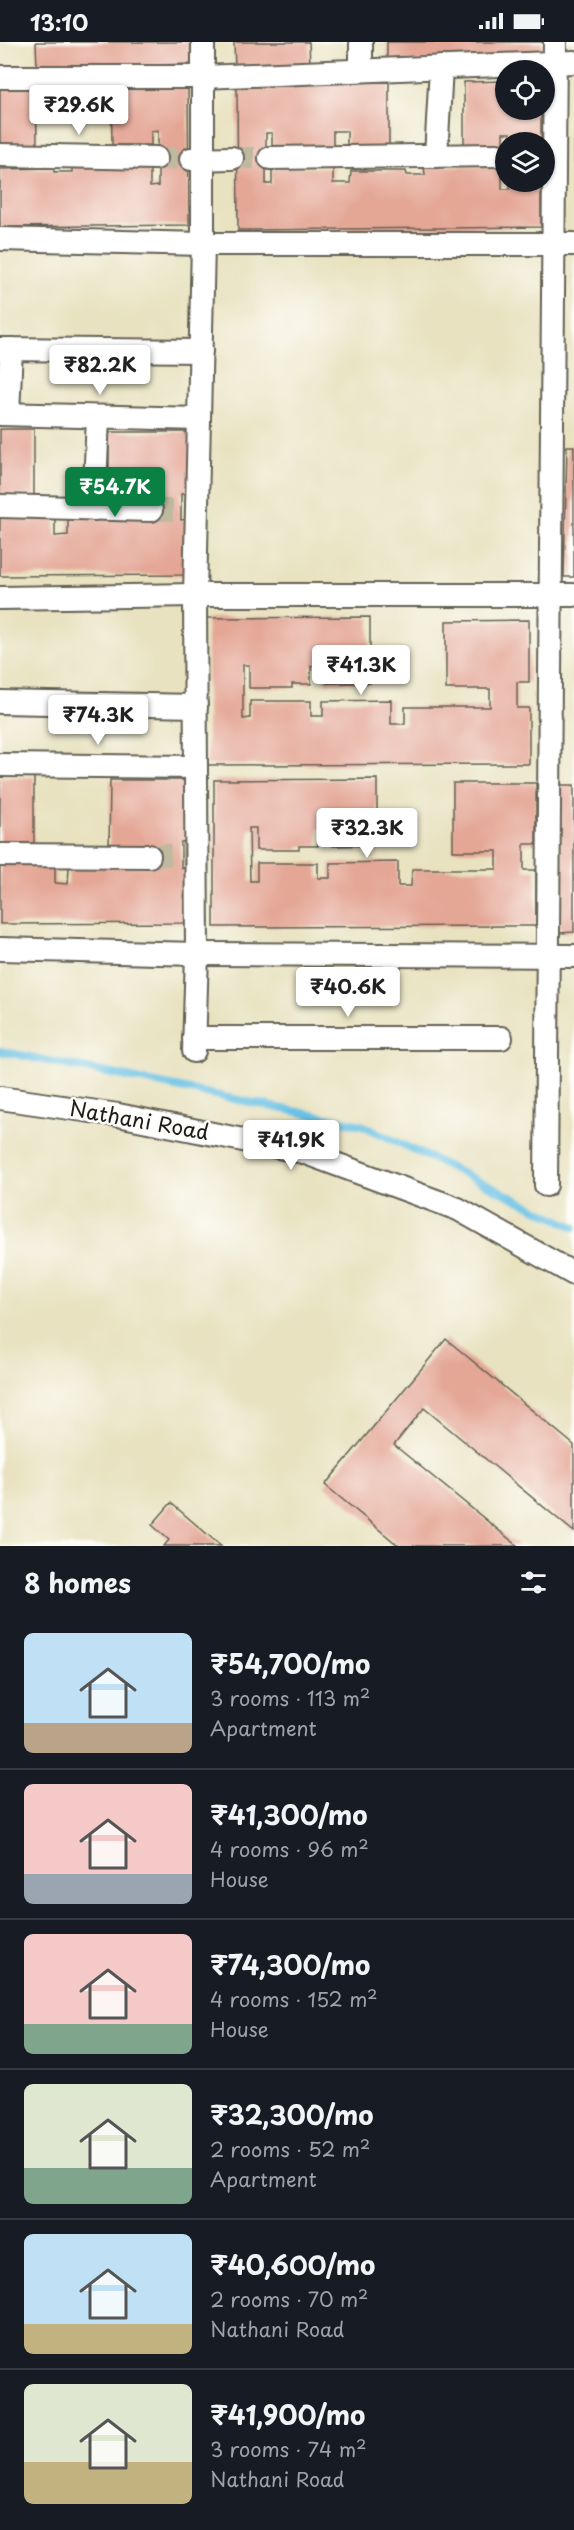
<!DOCTYPE html>
<html lang="en">
<head>
<meta charset="utf-8">
<style>
  :root { --surface:#171b24; --page:#242831; --text:#f1f3f6; --muted:#9ea1a6; --line:#363941; --accent:#0b8043 }
  body { margin:0; font-family:"Playpen Sans",sans-serif; background:var(--page); color:var(--text); height:100vh; display:flex; flex-direction:column; font-size:22px; white-space:nowrap }
  * { box-sizing:border-box; margin:0 }
  p { font-size:20px; color:var(--muted) }
  .icon { flex:none; width:33px; height:33px; fill:none; stroke:currentColor; stroke-width:2; stroke-linecap:round; stroke-linejoin:round }
  .map { position:relative; height:1504px; overflow:hidden }
  .sheet { display:flex; flex-direction:column; background:var(--surface); flex:1 }
  .sheet>* { flex:none }
  .buttons { position:absolute; left:495px; top:18px; display:grid; gap:12px }
  .buttons a { display:grid; place-items:center; width:60px; height:60px; border-radius:50%; background:var(--surface); box-shadow:0 2px 4px #0004; font-size:30px }
  .price { position:absolute; translate:-50% -51px; padding:0 14px; border-radius:6px; background:#fff; color:#222; font-size:20px; line-height:39px; filter:drop-shadow(0 2px 3px #0008) }
  .price::after { content:''; position:absolute; left:50%; top:36px; width:18px; height:14px; margin-left:-9px; background:inherit; clip-path:polygon(0 0,100% 0,50% 100%) }
  .price.current { background:var(--accent); color:#fff }
  ul { padding:0; list-style:none }
  li { display:flex; align-items:center; gap:18px; height:150px; padding:0 24px }
  li+li { border-top:2px solid var(--line) }
  li span { display:grid; place-items:center; flex:none; width:168px; height:120px; border-radius:9px; color:#555 }
  li>.icon { margin-inline-start:auto }
  span .icon { width:72px; height:72px; fill:#fffc; stroke-width:1 }
  li b { font-size:26px }
  h2 { display:flex; justify-content:space-between; align-items:center; height:72px; padding:0 24px; font-size:26px }
  .status { display:flex; justify-content:space-between; align-items:center; height:42px; padding:0 30px; background:var(--surface); direction:ltr }
  .status svg { height:16px; fill:currentColor }
  .map>svg:first-child { display:block }
  .lines { fill:none; stroke-linecap:round; stroke-linejoin:round }
  .stream { stroke:#67c1e4; stroke-width:8 }
  .building { fill:#e4a695 }
  .minor-tunnel { stroke:#bfba9f; stroke-width:22; stroke-dasharray:22 11; stroke-linecap:butt }
  .minor-casing { stroke:#636155; stroke-width:26 }
  .minor { stroke:#fff; stroke-width:22 }
  .labels { text-anchor:middle; stroke-width:5; stroke-linejoin:round; paint-order:stroke }
  .street-label { font-size:21px; fill:#1c1c1c; stroke:#fdfcf7 }
</style>
</head>
<body>
<div class="status"><b>13:10</b><svg viewBox="0 0 49 12"><path d="M0 12V9h3v3zM5 12V6h3v6zM10 12V3h3v9zM15 12V0h3v12zM26 1h20v11H26zM47 4h2v5h-2z"/></svg></div>
<div class="map">
<svg width="574" height="1504" viewBox="0 0 574 1504">
  <rect width="100%" height="100%" fill="#fdfcf7"/>
  <filter id="ink" filterUnits="userSpaceOnUse"><feTurbulence type="fractalNoise" baseFrequency=".0167" numOctaves="2"/><feDisplacementMap in="SourceGraphic" scale="12" xChannelSelector="R" yChannelSelector="G"/><feConvolveMatrix kernelMatrix="1 2 1 2 8 2 1 2 1" color-interpolation-filters="sRGB"/></filter>
  <filter id="wash" filterUnits="userSpaceOnUse"><feTurbulence type="fractalNoise" baseFrequency=".008" numOctaves="4" result="noise"/><feDisplacementMap in="SourceGraphic" scale="24" xChannelSelector="R" yChannelSelector="G"/><feGaussianBlur stdDeviation="1.35" result="paint"/><feColorMatrix in="noise" values="0 0 0 0 0 0 0 0 0 0 0 0 0 0 0 0 0 1.4 0 .05"/><feComposite in="paint" operator="in"/></filter>
  <g filter="url(#wash)">
    <rect width="100%" height="100%" fill="#e8e2c0"/>
    <g class="lines">
      <!-- stream -->
      <polyline class="stream" points="0,1009 362,1083 574,1185"/>
    </g>
    <g id="blocks">
      <!-- building -->
      <g class="building">
        <polygon points="36,0 192,0 193,22 37,26"/>
        <polygon points="234,0 309,0 310,23 235,25"/>
        <polygon points="387,0 543,0 543,16 387,21"/>
        <polygon points="188,36 189,183 0,185 0,127 54,126 54,130 72,130 72,121 150,120 150,145 158,144 158,88 151,89 151,103 112,103 111,37"/>
        <polygon points="0,38 36,38 37,104 0,104"/>
        <polygon points="506,39 506,68 541,68 541,100 510,100 510,91 503,91 503,105 464,105 464,40"/>
        <polygon points="389,40 389,107 347,107 347,89 333,89 333,104 272,112 272,91 266,91 266,142 272,142 272,126 333,125 333,141 350,141 351,129 406,129 407,133 425,133 424,124 502,123 502,147 510,147 510,140 541,140 541,185 238,188 237,42"/>
        <rect x="0" y="387" width="34" height="66"/>
        <polygon points="109,390 193,390 193,451 181,452 181,478 193,477 193,533 0,534 0,470 55,470 55,494 68,493 68,477 109,459"/>
        <polygon points="567,404 574,404 574,535 564,535"/>
        <polygon points="370,575 370,641 326,641 326,624 311,624 311,642 292,642 292,646 249,646 249,623 243,623 243,677 250,676 250,659 311,659 311,674 323,674 323,659 391,658 391,682 405,682 405,665 490,665 490,647 446,647 446,579 529,578 529,640 517,640 517,666 529,666 529,722 207,723 207,576"/>
        <rect x="0" y="735" width="34" height="66"/>
        <polygon points="377,737 377,803 333,804 333,787 318,786 318,804 299,804 299,808 256,808 256,786 249,786 250,839 257,839 257,821 318,821 318,836 330,836 330,821 398,820 398,844 411,844 412,827 497,827 497,809 453,809 453,741 536,741 536,802 524,802 524,828 536,828 536,884 214,885 214,738"/>
        <polygon points="110,738 193,738 193,799 181,800 181,826 193,825 193,881 0,882 0,818 55,818 55,841 68,842 69,825 154,824 154,807 109,807"/>
        <polygon points="560,743 574,743 574,890 560,891"/>
        <polygon points="446,1297 574,1403 574,1490 424,1366 394,1403 518,1504 399,1504 325,1443"/>
        <polygon points="171,1461 221,1504 164,1504 169,1498 152,1483"/>
      </g>
    </g>
  </g>
  <g filter="url(#ink)">
    <use href="#blocks" fill-opacity="0" stroke="#636155" stroke-width="1.5"/>
    <g class="lines">
      <!-- minor-tunnel -->
      <g class="minor-tunnel">
        <polyline points="572,111 574,111"/>
        <polyline points="156,116 191,117"/>
        <polyline points="232,116 270,116"/>
        <polyline points="151,468 186,468"/>
        <polyline points="149,814 184,812"/>
      </g>
      <defs>
        <g id="minor">
          <polyline points="361,0 361,28"/>
          <polyline points="0,35 203,35 574,20"/>
          <polyline points="0,113 156,116"/>
          <polyline points="436,114 441,25"/>
          <polyline points="270,116 497,113"/>
          <polyline points="191,117 232,116"/>
          <polyline points="0,197 203,202 574,202"/>
          <polyline points="0,307 201,309"/>
          <polyline points="0,372 199,377"/>
          <polyline points="8,372 11,307"/>
          <polyline points="0,464 151,468"/>
          <polyline points="94,467 98,375"/>
          <polyline points="0,556 195,553 574,553"/>
          <polyline points="0,660 196,664"/>
          <polyline points="0,723 196,725"/>
          <polyline points="0,813 149,814"/>
          <polyline points="0,907 197,912 574,914"/>
          <polyline points="194,996 501,996"/>
          <polyline points="194,1009 197,912 195,553 203,202 203,0"/>
          <polyline points="0,1056 118,1073 303,1110 458,1167 574,1232"/>
          <polyline points="546,1143 555,0"/>
        </g>
      </defs>
      <!-- minor casing -->
      <use href="#minor" class="minor-casing"/>
      <!-- minor -->
      <use href="#minor" class="minor"/>
    </g>
  </g>
  <g class="labels">
    <!-- street labels -->
    <g class="street-label">
      <text transform="translate(139 1079) rotate(10)" y="7">Nathani Road</text>
    </g>
  </g>
</svg>
<div class="buttons">
<a><svg class="icon" aria-label="locate" viewBox="0 0 24 24"><circle cx="12" cy="12" r="6"/><path d="M12 2v4M12 18v4M2 12h4M18 12h4"/></svg></a>
<a><svg class="icon" aria-label="layers" viewBox="0 0 24 24"><path d="M12 4l9 5-9 5-9-5zM3 14l9 5 9-5"/></svg></a>
</div>
<b class="price" style="left:79px;top:94px">₹29.6K</b>
<b class="price" style="left:100px;top:354px">₹82.2K</b>
<b class="price current" style="left:115px;top:476px">₹54.7K</b>
<b class="price" style="left:361px;top:654px">₹41.3K</b>
<b class="price" style="left:98px;top:704px">₹74.3K</b>
<b class="price" style="left:367px;top:817px">₹32.3K</b>
<b class="price" style="left:348px;top:976px">₹40.6K</b>
<b class="price" style="left:291px;top:1129px">₹41.9K</b>
</div>
<section class="sheet">
<h2>8 homes<svg class="icon" aria-label="filters" viewBox="0 0 24 24"><path d="M4 7h16M4 17h16"/><circle cx="9" cy="7" r="2"/><circle cx="15" cy="17" r="2"/></svg></h2>
<ul>
<li><span style="background:linear-gradient(#bfe0f5 75%,#b9a48a 0)"><svg class="icon" aria-label="home" viewBox="0 0 24 24"><path d="M3 11l9-7 9 7M6 9v11h12V9"/></svg></span><div><b>₹54,700/mo</b><p>3 rooms · 113 m²</p><p>Apartment</p></div></li>
<li><span style="background:linear-gradient(#f6c9c9 75%,#9aa5b1 0)"><svg class="icon" aria-label="home" viewBox="0 0 24 24"><path d="M3 11l9-7 9 7M6 9v11h12V9"/></svg></span><div><b>₹41,300/mo</b><p>4 rooms · 96 m²</p><p>House</p></div></li>
<li><span style="background:linear-gradient(#f6c9c9 75%,#7fa58c 0)"><svg class="icon" aria-label="home" viewBox="0 0 24 24"><path d="M3 11l9-7 9 7M6 9v11h12V9"/></svg></span><div><b>₹74,300/mo</b><p>4 rooms · 152 m²</p><p>House</p></div></li>
<li><span style="background:linear-gradient(#dfe7d0 70%,#7fa58c 0)"><svg class="icon" aria-label="home" viewBox="0 0 24 24"><path d="M3 11l9-7 9 7M6 9v11h12V9"/></svg></span><div><b>₹32,300/mo</b><p>2 rooms · 52 m²</p><p>Apartment</p></div></li>
<li><span style="background:linear-gradient(#bfe0f5 75%,#c2b280 0)"><svg class="icon" aria-label="home" viewBox="0 0 24 24"><path d="M3 11l9-7 9 7M6 9v11h12V9"/></svg></span><div><b>₹40,600/mo</b><p>2 rooms · 70 m²</p><p>Nathani Road</p></div></li>
<li><span style="background:linear-gradient(#dfe7d0 65%,#c2b280 0)"><svg class="icon" aria-label="home" viewBox="0 0 24 24"><path d="M3 11l9-7 9 7M6 9v11h12V9"/></svg></span><div><b>₹41,900/mo</b><p>3 rooms · 74 m²</p><p>Nathani Road</p></div></li>
</ul>
</section>
</body>
</html>
